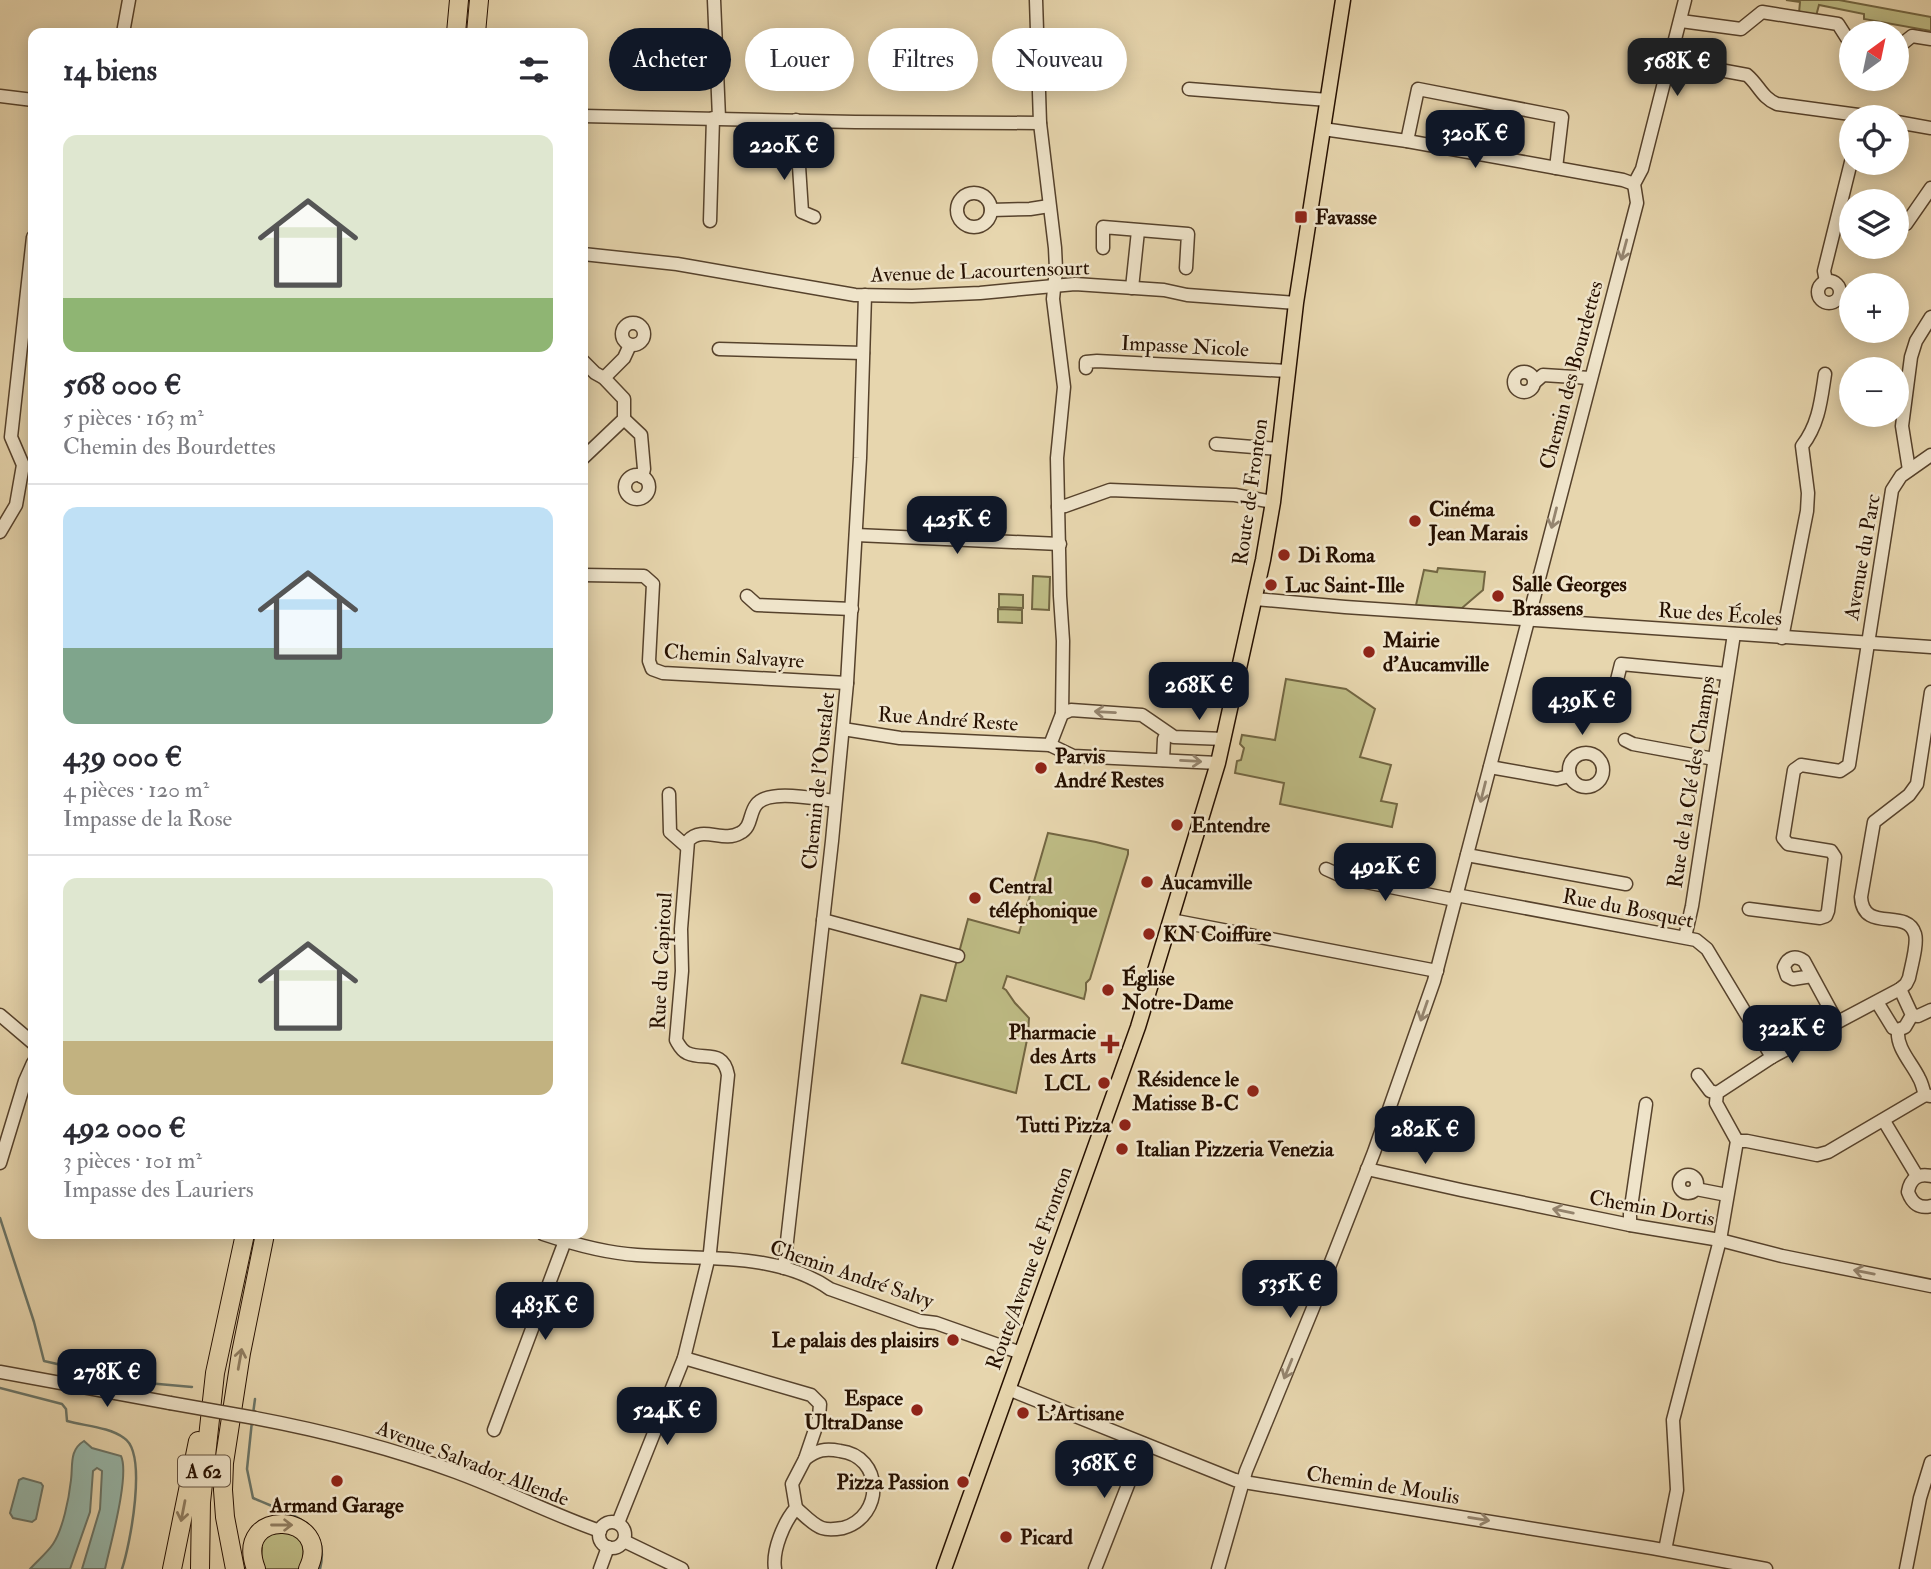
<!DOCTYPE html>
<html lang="fr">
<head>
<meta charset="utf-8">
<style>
  :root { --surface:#fff; --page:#f2f2f3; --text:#2b2b33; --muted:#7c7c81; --line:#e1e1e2; --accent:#111827 }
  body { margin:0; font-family:"IM FELL Double Pica",serif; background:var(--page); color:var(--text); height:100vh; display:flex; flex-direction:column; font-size:26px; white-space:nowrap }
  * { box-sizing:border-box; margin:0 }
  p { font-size:23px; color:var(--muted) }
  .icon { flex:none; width:38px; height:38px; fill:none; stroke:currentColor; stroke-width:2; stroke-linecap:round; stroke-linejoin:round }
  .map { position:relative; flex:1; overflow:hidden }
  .drawer { position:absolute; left:28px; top:28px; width:560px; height:1211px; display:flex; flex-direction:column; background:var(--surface); border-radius:14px; box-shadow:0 4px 18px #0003 }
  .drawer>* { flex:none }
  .top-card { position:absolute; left:609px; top:28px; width:665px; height:63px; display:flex; gap:14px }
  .needle { width:46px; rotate:33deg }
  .tools { position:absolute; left:1839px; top:21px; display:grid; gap:14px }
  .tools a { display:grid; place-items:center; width:70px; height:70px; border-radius:50%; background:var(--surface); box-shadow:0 4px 18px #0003; font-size:35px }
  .price { position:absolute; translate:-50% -60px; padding:0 16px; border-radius:14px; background:var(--accent); color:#fff; font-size:23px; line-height:46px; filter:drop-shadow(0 2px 4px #0008) }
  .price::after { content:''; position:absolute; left:50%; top:42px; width:21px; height:16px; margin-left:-10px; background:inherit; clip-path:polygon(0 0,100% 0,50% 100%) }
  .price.selected { background:#222; color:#fff }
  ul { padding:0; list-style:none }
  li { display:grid; align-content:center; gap:14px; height:371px; padding:0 35px }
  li+li { border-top:2px solid var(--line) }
  li span { display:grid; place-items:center; height:217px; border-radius:14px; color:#555 }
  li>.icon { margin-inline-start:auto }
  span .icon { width:126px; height:126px; fill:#fffc; stroke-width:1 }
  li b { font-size:30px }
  h2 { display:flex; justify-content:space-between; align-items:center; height:84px; padding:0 35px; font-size:30px }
  .tag { padding:0 24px; border-radius:32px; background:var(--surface); box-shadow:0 4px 18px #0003; font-size:24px; line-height:63px }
  .tag.selected { background:var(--accent); color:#fff }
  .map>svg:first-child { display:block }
  .green { fill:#bebc85; stroke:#726642; stroke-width:2 }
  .water { fill:#97b9ad; stroke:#6a7568; stroke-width:2 }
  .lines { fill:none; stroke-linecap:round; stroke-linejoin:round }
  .stream { stroke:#6a7568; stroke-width:2.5 }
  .minor-casing { stroke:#56422c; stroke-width:15 }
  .major-casing { stroke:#261000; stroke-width:17 }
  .highway-casing { stroke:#261000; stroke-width:20 }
  .minor { stroke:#efe4ca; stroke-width:12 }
  .major { stroke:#e7d6ae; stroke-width:14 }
  .highway { stroke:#e7d6ae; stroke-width:18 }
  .minor-bridge-casing { stroke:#56422c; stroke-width:15; stroke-linecap:butt }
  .minor-bridge { stroke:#efe4ca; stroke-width:12 }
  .oneway { stroke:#95856f }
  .oneway2 { stroke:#907d60 }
  .poi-dot { fill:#8f2418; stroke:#efe4ca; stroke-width:2.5 }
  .labels { text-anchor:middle; stroke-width:5; stroke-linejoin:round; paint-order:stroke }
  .shield { fill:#efe4ca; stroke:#62503d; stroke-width:2 }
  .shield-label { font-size:19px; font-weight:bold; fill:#261000 }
  .poi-label { font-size:21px; font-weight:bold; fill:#261000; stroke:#efe4ca; text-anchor:start }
  .street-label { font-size:21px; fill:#261000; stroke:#efe4ca }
</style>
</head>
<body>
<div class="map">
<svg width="1931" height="1569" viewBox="0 0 1931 1569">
  <rect width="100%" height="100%" fill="#e7d6ae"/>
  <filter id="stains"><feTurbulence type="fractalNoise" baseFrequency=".00286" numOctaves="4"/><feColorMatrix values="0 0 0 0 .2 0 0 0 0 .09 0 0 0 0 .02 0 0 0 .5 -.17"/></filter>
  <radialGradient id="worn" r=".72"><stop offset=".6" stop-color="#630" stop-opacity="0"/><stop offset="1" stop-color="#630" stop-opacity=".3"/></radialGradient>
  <!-- green -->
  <g class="green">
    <polygon points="1786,0 1839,0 1931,17 1931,31 1864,19 1864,14 1819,5 1816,16 1799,13 1800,2"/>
    <polygon points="1438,568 1485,572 1483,590 1462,608 1416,605 1424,570 1437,572"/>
    <polygon points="1033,576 1050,577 1049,610 1032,609"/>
    <polygon points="999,594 1023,595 1023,608 999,607"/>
    <polygon points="998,609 1022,610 1022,623 998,622"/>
    <polygon points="1286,679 1346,689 1375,709 1360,757 1391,765 1381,801 1397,804 1392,827 1280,804 1284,783 1235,773 1237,761 1241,760 1244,748 1240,744 1242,735 1275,740"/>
    <polygon points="1048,833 1096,842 1128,850 1128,854 1090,979 1086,983 1086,990 1084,999 1007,976 1003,988 1006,990 1015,1003 1029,1018 1028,1035 1016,1093 902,1063 921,995 946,1001 968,919 1019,933"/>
    <polygon points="277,1528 304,1539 303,1569 260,1569 262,1548 257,1546"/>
  </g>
  <!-- water -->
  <g class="water">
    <path d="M84,1441l8,7 29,8c9,19 -11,90 -16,113h-23l18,-60 2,-38 -5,-3 -4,3 -3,41 -20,57h-40c7,-8 17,-16 23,-25 10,-15 16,-46 18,-64 2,-15 -2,-30 13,-39z"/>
    <polygon points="23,1478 41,1483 43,1486 36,1519 32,1522 13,1518 10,1513 19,1480"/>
  </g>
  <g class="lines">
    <!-- stream -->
    <g class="stream">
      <polyline points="0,1218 34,1322 44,1361 136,1382 192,1387"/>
      <path d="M0,1388l62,16 4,5 1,12c18,5 42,6 57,17 24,15 6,107 -2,131"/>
      <polyline points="253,1414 255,1399"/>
      <path d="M252,1421l-5,48 6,29c34,16 79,23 67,71"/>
    </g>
    <defs>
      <g id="minor">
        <polyline points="714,0 719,118"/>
        <polyline points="1036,0 1040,123 1055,248 1056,269 1053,299 1064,387 1057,458 1060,596 1063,641 1062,714"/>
        <polyline points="1681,21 1741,29 1762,12 1838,24 1852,46"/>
        <polyline points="123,33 129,0"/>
        <polyline points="1897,48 1912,36 1931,39"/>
        <path d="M1671,61l76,14c12,10 15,23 30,29l96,13"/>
        <polyline points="1189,89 1328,100"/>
        <polyline points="0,96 33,100"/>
        <polyline points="583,116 855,122 1040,123"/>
        <polyline points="796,120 802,212 814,217"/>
        <polyline points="1897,122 1931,128"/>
        <polyline points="1323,129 1407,141 1623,180 1634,184"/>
        <polyline points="1407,141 1418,89 1562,117 1556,168"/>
        <circle cx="974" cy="210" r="17"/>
        <polyline points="991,210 1030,209 1049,206"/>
        <polyline points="710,221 713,118"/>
        <polyline points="1897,228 1906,224 1931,188"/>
        <polyline points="1103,248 1103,227 1188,234 1186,268"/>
        <polyline points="583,254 677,264 855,295 912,296 980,293 1075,284 1164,290 1187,295 1296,303"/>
        <circle cx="1829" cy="292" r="11"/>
        <polyline points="1826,281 1824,271 1852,158"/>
        <polyline points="1132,288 1138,231"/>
        <circle cx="633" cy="334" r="11"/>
        <polyline points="719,349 863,353"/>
        <polyline points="583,361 595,373 604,378 624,399 624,419 583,458"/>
        <polyline points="1086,368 1086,362 1097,361 1287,371"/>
        <circle cx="1524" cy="382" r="10"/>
        <polyline points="604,378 624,358 630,345"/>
        <polyline points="1535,382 1543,375 1590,378"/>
        <polyline points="624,419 641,435 644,469 642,477"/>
        <polyline points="1216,444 1279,449"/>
        <polyline points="1909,470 1902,426 1911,357 1916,341 1931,317"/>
        <circle cx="637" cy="487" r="12"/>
        <polyline points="1058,507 1065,506 1110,490 1235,495 1273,502"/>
        <polyline points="0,532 16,505 23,465 11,437 33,237"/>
        <polyline points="856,535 1060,544"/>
        <polyline points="583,575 644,576 653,584 649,661 652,669 663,673 847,683"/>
        <polyline points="747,596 757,605 852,609"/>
        <polyline points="1255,599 1345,607 1931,647"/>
        <path d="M1782,638l25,-127 1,-18 -6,-47c17,-22 19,-46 23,-72"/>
        <polyline points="1617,680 1621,664 1727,674"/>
        <polyline points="843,729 900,738 1050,745"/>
        <polyline points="1625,740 1633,744 1714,759"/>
        <circle cx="1586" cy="770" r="17"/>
        <polyline points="1163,760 1164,739 1167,733"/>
        <polyline points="1218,763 1073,756 1050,745 1062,714 1071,710 1142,715 1174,737 1224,739"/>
        <polyline points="1490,767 1557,779 1569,776"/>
        <polyline points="669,794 670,832 687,847"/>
        <polyline points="1467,855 1626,884"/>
        <polyline points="1326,869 1346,878 1455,900"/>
        <polyline points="1456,895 1696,940 1707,949 1772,1057"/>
        <polyline points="1749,909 1820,918 1826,916 1828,911 1835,857 1831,851 1788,844 1783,838 1794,770 1801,765 1840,771 1849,765 1892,490 1901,476 1931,455"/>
        <polyline points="823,920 958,956"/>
        <polyline points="1171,920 1437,971"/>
        <polyline points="1685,937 1692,906 1734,634"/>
        <path d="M1812,976l-19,3 -6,-3 -3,-9c4,-10 11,-12 20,-6l33,61"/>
        <polyline points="1877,1002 1893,1028 1898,1030 1905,1027 1912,1015 1900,989"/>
        <polyline points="0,1015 33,1043"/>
        <polyline points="1912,1015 1918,1016 1931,1010"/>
        <path d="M1898,1030c-2,18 14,33 21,48 3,5 4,11 6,17l6,1"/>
        <polyline points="1698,1075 1710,1091 1717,1093"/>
        <polyline points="1884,1121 1917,1176"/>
        <polyline points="1737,1141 1747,1141 1817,1155 1828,1152 1925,1095"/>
        <polyline points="0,1163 25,1081 33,1063"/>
        <polyline points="1367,1169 1461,1190 1630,1225 1720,1240 1782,1256 1931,1286"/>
        <circle cx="1688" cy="1184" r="9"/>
        <path d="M1931,1176c-13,-3 -21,3 -23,16 4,11 11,17 23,14"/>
        <polyline points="1696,1189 1727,1195"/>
        <polyline points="1630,1225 1630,1214 1646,1104"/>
        <path d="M543,1234c30,10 62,19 94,21 63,5 139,-4 193,34l90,32 16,2 85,30"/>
        <polyline points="784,1268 832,841 847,683 860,458 865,295"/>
        <path d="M684,1358l127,37 9,9 -1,14 -14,41 -13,25 4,24c-12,14 -24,42 -21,61"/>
        <polyline points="0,1372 170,1403"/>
        <polyline points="1008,1389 1235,1480 1250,1483 1652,1548 1766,1569"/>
        <path d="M255,1418c69,13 136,30 201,54 49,18 95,42 144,59"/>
        <polyline points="494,1430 565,1241"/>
        <path d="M796,1508c7,6 17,17 26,20 6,2 15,1 21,0 42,-12 40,-72 -3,-77 -15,-3 -23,-1 -35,8"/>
        <circle cx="612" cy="1535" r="13"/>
        <path d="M618,1523l66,-165 26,-106 18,-177c-5,-27 -24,-14 -41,-22 -6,-3 -8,-8 -11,-13l6,-69 -1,-42 7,-88c14,-16 35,2 52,-8 12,-6 9,-19 16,-28 12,-17 60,-6 79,-4"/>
        <polyline points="624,1541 682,1569"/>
        <path d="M1665,1550l12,-60 -4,-70 47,-180 17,-99 -21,-38 1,-10 55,-36 128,-68 6,-5 3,-6c2,-11 9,-34 6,-44 -8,-27 -52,0 -54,-37l13,-75 35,-27 8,-11 14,-92"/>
        <polyline points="600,1569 608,1547"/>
        <polyline points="1095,1569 1144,1444"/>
        <polyline points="1218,1569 1246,1471 1313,1308 1374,1152 1434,981 1637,203 1634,184 1642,169 1685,0"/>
        <polyline points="1906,1569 1920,1498 1931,1462"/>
      </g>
      <polyline id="major" points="944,1569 1138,1027 1218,763 1263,560 1273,502 1296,303 1343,0"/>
      <g id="highway">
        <polyline points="456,33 459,0"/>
        <polyline points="476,33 479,0"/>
        <polyline points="172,1569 198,1441"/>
        <polyline points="200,1569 201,1502 215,1373 245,1234"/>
        <polyline points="235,1569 225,1517 223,1490 224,1463 241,1353 265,1234"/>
        <path d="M256,1569c-24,-64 79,-56 52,0"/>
      </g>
    </defs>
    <!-- minor casing -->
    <use href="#minor" class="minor-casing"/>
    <!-- major casing -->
    <use href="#major" class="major-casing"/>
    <!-- highway casing -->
    <use href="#highway" class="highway-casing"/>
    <!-- minor -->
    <use href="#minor" class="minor"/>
    <!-- major -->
    <use href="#major" class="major"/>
    <!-- highway -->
    <use href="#highway" class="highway"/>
    <defs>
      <polyline id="minor-bridge" points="170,1403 255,1418"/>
    </defs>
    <!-- minor-bridge casing -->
    <use href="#minor-bridge" class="minor-bridge-casing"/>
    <!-- minor-bridge -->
    <use href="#minor-bridge" class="minor-bridge"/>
  </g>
  <!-- one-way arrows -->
  <defs><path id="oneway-shaft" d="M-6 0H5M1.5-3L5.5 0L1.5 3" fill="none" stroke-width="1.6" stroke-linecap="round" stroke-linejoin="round" transform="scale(1.75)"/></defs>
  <g class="oneway">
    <use href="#oneway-shaft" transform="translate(1624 250) rotate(105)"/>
    <use href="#oneway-shaft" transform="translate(1554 518) rotate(104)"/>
    <use href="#oneway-shaft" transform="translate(1105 712) rotate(-177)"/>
    <use href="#oneway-shaft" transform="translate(1191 761) rotate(3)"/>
    <use href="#oneway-shaft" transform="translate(1483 792) rotate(104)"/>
    <use href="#oneway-shaft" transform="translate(1424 1011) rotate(109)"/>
    <use href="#oneway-shaft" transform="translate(1563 1211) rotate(-168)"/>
    <use href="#oneway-shaft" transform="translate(1864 1272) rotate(-169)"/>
    <use href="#oneway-shaft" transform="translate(1288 1369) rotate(112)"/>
    <use href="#oneway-shaft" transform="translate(1479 1519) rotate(9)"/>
  </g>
  <g class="oneway2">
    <use href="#oneway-shaft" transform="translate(240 1359) rotate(-80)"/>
    <use href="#oneway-shaft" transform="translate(183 1511) rotate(101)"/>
    <use href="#oneway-shaft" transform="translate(282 1525)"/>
  </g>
  <!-- markers -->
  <g class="poi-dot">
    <rect x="1294" y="210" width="14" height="14" rx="3.5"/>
    <circle cx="1415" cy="521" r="7"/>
    <circle cx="1284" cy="555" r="7"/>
    <circle cx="1271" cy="585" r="7"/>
    <circle cx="1498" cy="596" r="7"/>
    <circle cx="1369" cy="652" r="7"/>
    <circle cx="1041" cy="768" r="7"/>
    <circle cx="1177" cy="825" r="7"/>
    <circle cx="1147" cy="882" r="7"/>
    <circle cx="975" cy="898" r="7"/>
    <circle cx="1149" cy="934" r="7"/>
    <circle cx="1108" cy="990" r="7"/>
    <path d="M1106.5 1033.5h7v7h7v7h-7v7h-7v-7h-7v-7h7z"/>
    <circle cx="1104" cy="1083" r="7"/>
    <circle cx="1253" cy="1091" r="7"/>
    <circle cx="1125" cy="1125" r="7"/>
    <circle cx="1122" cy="1149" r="7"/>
    <circle cx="953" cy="1340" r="7"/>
    <circle cx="917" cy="1410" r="7"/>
    <circle cx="1023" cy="1413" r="7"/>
    <circle cx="337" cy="1481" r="7"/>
    <circle cx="963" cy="1482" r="7"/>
    <circle cx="1006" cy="1537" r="7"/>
  </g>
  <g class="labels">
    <!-- shield labels -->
    <rect class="shield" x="178" y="1455.5" width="52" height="31" rx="5"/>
    <g class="shield-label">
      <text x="204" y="1478">A 62</text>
    </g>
    <!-- poi labels -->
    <g class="poi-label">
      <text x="1315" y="224">Favasse</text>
      <text x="1429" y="516">Cinéma<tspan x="1429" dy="24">Jean Marais</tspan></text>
      <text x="1298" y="562">Di Roma</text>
      <text x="1512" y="591">Salle Georges<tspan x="1512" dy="24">Brassens</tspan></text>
      <text x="1285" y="592">Luc Saint-Ille</text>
      <text x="1383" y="647">Mairie<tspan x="1383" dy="24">d'Aucamville</tspan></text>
      <text x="1055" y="763">Parvis<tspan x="1055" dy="24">André Restes</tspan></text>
      <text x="1191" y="832">Entendre</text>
      <text x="1161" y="889">Aucamville</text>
      <text x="989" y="893">Central<tspan x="989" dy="24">téléphonique</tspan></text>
      <text x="1163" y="941">KN Coiffure</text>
      <text x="1122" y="985">Église<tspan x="1122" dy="24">Notre-Dame</tspan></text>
      <text x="1096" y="1039" text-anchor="end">Pharmacie<tspan x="1096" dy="24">des Arts</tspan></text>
      <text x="1239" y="1086" text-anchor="end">Résidence le<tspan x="1239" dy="24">Matisse B-C</tspan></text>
      <text x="1090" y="1090" text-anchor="end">LCL</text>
      <text x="1111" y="1132" text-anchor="end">Tutti Pizza</text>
      <text x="1136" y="1156">Italian Pizzeria Venezia</text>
      <text x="939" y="1347" text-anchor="end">Le palais des plaisirs</text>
      <text x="903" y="1405" text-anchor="end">Espace<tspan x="903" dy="24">UltraDanse</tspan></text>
      <text x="1037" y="1420">L'Artisane</text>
      <text x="949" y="1489" text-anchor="end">Pizza Passion</text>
      <text x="337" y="1512" text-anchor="middle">Armand Garage</text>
      <text x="1020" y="1544">Picard</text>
    </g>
    <!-- street labels -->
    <g class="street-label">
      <text transform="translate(980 271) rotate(-2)" y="7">Avenue de Lacourtensourt</text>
      <text transform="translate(1185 346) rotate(3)" y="7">Impasse Nicole</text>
      <text transform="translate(1571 375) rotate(-75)" y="7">Chemin des Bourdettes</text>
      <text transform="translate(1250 492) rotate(-82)" y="7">Route de Fronton</text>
      <text transform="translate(1862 557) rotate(-80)" y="7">Avenue du Parc</text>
      <text transform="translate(1720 614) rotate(4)" y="7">Rue des Écoles</text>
      <text transform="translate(734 656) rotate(4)" y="7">Chemin Salvayre</text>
      <text transform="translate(948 719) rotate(4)" y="7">Rue André Reste</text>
      <text transform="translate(818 781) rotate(-84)" y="7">Chemin de l'Oustalet</text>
      <text transform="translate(1691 782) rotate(-81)" y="7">Rue de la Clé des Champs</text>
      <text transform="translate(1628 908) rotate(11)" y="7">Rue du Bosquet</text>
      <text transform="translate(661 961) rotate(-87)" y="7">Rue du Capitoul</text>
      <text transform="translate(1652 1208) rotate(10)" y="7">Chemin Dortis</text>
      <text transform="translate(1029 1268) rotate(-70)" y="7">Route/Avenue de Fronton</text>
      <text transform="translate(852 1274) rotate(19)" y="7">Chemin André Salvy</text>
      <text transform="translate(473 1463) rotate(21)" y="7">Avenue Salvador Allende</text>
      <text transform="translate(1383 1485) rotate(9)" y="7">Chemin de Moulis</text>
    </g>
  </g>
  <rect width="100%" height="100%" filter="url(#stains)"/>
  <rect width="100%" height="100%" fill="url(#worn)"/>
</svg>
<div class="tools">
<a><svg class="needle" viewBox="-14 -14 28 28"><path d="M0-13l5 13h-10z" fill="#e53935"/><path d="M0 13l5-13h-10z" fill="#7c7c81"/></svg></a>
<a><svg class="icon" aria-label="locate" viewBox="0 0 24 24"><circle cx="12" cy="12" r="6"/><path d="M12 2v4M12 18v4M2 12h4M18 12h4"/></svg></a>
<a><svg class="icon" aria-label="layers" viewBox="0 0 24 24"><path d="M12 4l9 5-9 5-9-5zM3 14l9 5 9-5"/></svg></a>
<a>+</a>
<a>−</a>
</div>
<b class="price selected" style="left:1677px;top:98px">568K €</b>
<b class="price" style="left:1475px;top:170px">320K €</b>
<b class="price" style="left:784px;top:182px">220K €</b>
<b class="price" style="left:957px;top:556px">425K €</b>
<b class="price" style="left:1199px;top:722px">268K €</b>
<b class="price" style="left:1582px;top:737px">439K €</b>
<b class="price" style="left:1385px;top:903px">492K €</b>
<b class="price" style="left:1792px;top:1065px">322K €</b>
<b class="price" style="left:1425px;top:1166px">282K €</b>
<b class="price" style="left:1290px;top:1320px">535K €</b>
<b class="price" style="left:545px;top:1342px">483K €</b>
<b class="price" style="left:107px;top:1409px">278K €</b>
<b class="price" style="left:667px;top:1447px">524K €</b>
<b class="price" style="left:1104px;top:1500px">368K €</b>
<div class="top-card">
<a class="tag selected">Acheter</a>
<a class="tag">Louer</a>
<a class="tag">Filtres</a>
<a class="tag">Nouveau</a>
</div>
<section class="drawer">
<h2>14 biens<svg class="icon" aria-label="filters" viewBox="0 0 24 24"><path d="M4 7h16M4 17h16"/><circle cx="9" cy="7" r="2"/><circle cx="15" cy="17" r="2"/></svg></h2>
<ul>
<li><span style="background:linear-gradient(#dfe7d0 75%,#8fb573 0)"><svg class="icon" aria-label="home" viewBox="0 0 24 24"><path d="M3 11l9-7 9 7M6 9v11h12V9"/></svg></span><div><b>568 000 €</b><p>5 pièces · 163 m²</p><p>Chemin des Bourdettes</p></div></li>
<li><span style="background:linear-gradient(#bfe0f5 65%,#7fa58c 0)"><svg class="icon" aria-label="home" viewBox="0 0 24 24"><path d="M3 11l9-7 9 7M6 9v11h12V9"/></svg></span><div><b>439 000 €</b><p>4 pièces · 120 m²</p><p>Impasse de la Rose</p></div></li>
<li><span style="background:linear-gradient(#dfe7d0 75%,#c2b280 0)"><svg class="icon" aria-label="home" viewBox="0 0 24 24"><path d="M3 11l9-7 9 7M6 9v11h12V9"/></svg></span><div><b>492 000 €</b><p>3 pièces · 101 m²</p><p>Impasse des Lauriers</p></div></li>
</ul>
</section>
</div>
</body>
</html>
